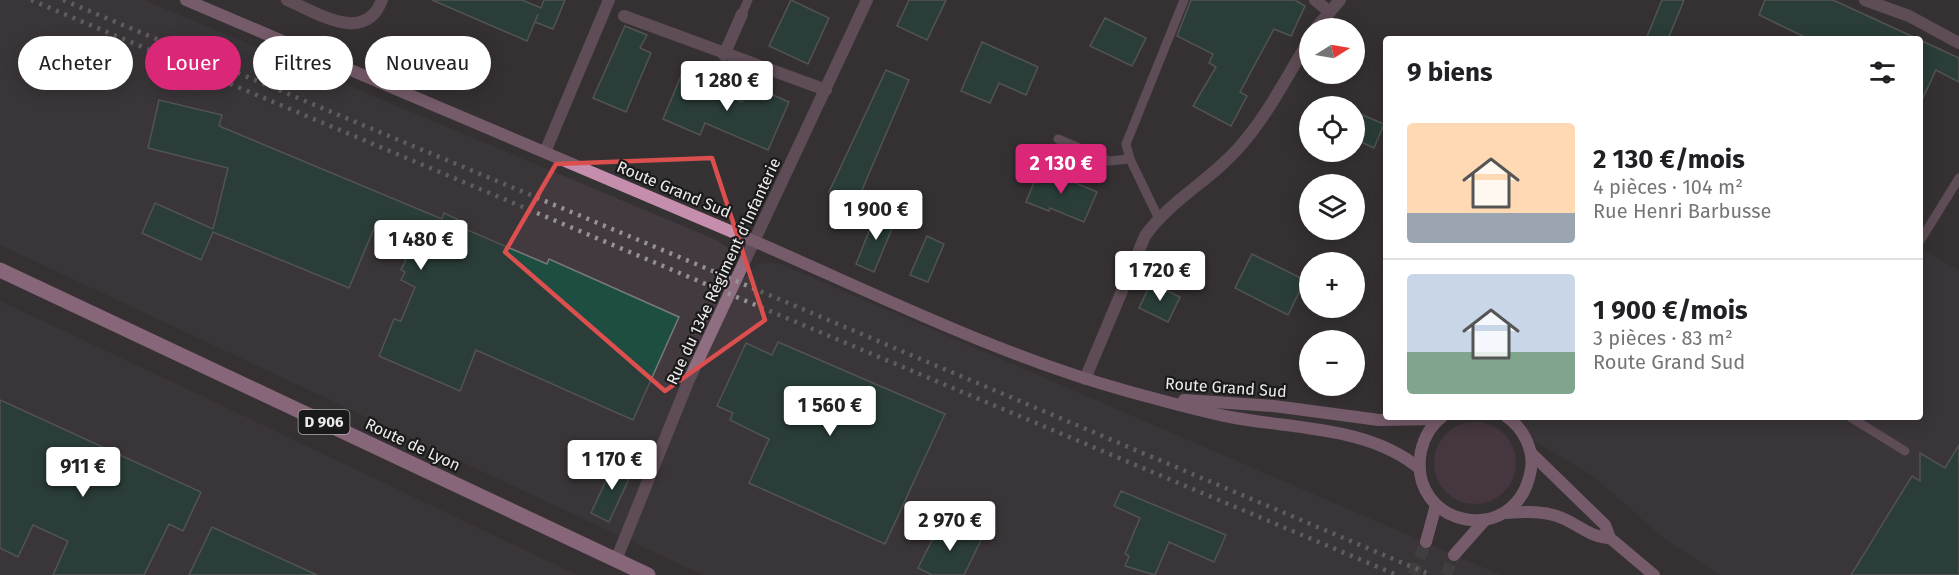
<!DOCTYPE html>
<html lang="fr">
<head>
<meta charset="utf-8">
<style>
  :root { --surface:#fff; --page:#f6f6f6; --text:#202124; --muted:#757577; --line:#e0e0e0; --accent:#db2777 }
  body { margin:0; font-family:"Fira Sans",sans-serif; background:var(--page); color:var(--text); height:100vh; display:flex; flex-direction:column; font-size:22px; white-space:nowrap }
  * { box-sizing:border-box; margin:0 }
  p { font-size:20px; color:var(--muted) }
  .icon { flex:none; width:33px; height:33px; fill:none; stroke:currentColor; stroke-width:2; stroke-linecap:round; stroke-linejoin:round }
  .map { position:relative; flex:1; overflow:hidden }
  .sheet { position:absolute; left:1383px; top:36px; width:540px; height:384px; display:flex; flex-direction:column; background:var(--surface); border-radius:6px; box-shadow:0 3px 15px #0003 }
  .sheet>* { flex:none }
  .guide { position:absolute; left:18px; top:36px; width:570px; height:54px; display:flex; gap:12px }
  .needle { width:39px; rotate:79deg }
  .controls { position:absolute; left:1299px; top:18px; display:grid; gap:12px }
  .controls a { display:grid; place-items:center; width:66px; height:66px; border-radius:50%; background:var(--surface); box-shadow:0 3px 15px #0003; font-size:30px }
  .price { position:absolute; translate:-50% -51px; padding:0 14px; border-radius:6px; background:#fff; color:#222; font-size:20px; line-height:39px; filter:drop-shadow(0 2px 3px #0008) }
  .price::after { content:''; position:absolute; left:50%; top:36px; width:18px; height:14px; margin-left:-9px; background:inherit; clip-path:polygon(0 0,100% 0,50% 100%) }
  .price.current { background:var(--accent); color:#fff }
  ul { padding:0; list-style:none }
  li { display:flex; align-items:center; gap:18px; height:150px; padding:0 24px }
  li+li { border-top:2px solid var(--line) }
  li span { display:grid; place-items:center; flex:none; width:168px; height:120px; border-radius:6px; color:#555 }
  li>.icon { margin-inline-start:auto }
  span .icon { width:72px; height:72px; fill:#fffc; stroke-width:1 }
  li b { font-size:26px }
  h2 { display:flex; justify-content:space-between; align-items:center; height:72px; padding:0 24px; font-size:26px }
  .tag { padding:0 21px; border-radius:27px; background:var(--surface); box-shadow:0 3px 15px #0003; font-size:21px; line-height:54px }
  .tag.current { background:var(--accent); color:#fff }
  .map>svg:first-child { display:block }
  .built { fill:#423a3f }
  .green { fill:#5a3d4e }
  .building { fill:#1e4d42; stroke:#777b7a; stroke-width:1.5 }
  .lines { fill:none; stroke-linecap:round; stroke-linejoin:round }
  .secondary-tunnel { stroke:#514e4f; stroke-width:12; stroke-dasharray:12 6; stroke-linecap:butt }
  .lane { stroke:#906e81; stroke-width:9 }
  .street { stroke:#906e81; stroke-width:12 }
  .secondary { stroke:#c58ead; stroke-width:12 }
  .primary { stroke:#eea7cf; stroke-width:15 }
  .rail { stroke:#939192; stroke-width:4.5; stroke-dasharray:3 6; stroke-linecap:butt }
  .marked { fill:none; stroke:#db4f4f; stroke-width:4.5; stroke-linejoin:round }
  .labels { text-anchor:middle; stroke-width:4.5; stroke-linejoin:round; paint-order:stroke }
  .shield { fill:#1b1a1b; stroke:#aeacad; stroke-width:1.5 }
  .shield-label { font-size:15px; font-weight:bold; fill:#edebec }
  .street-label { font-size:16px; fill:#edebec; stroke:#1b1a1b }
</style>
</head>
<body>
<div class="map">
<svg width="1959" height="575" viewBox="0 0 1959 575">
  <rect width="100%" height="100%" fill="#353233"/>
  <!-- built -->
  <g class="built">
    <polygon points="0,0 144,0 714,239 727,247 732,255 729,274 743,279 757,265 769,262 783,265 1501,575 703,575 0,245"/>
    <polygon points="1920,248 1959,271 1959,575 1720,575 1666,540 1594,477 1495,417 1920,417"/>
    <polygon points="0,301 183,387 577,575 0,575"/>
  </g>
  <!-- green -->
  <circle class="green" cx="1475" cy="463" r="41"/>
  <!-- building -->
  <g class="building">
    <polygon points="432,0 522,0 541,8 544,0 565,0 553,29 535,22 538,14 527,41"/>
    <polygon points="791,0 829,18 808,64 769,46"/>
    <polygon points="909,0 946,0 927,40 897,26"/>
    <polygon points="1191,0 1295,0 1305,6 1291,36 1274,29 1240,92 1247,96 1231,126 1193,106 1216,67 1209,63 1213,54 1177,36"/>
    <polygon points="1662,0 1684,0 1668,39 1646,39"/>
    <polygon points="1765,0 1833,0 1918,39 1809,39 1759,15"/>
    <polygon points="1105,18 1146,38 1132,66 1090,46"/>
    <polygon points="625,26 647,35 640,48 651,53 626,112 593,98"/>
    <polygon points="1920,40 1959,58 1959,82 1936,70 1920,104"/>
    <polygon points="982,42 1038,67 1026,95 999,83 990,103 961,91"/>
    <polygon points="886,70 909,80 856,204 829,192"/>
    <polygon points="681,76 742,102 750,85 789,102 768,150 705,123 700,135 663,119"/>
    <polygon points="159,100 222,115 219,126 442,219 444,213 468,224 465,229 547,264 549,259 679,317 633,420 476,350 460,391 379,356 394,319 401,321 415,287 401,280 405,272 401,270 406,260 404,259 410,243 375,226 349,288 213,232 201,260 142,233 155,203 213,229 228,168 148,148"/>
    <polygon points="1360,114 1384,124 1374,148 1354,139 1354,127"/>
    <polygon points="1040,168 1097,192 1084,222 1050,208 1049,211 1026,202"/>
    <polygon points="877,211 896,219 874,272 856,264"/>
    <polygon points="927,236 944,244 928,282 910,275"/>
    <polygon points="1252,254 1305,280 1288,315 1235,288"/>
    <polygon points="1151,283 1180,297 1168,322 1139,308"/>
    <polygon points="778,342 945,414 885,544 749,483 769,439 730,420 733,413 717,406 746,343 772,355"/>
    <polygon points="0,400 201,492 183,531 169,524 144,575 53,575 68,541 33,525 18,557 0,548"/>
    <polygon points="1959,445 1959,575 1851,575 1912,476 1920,481 1920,453 1945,468"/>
    <polygon points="615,461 633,470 609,522 591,513"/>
    <polygon points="1121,491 1226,535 1214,562 1169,542 1155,575 1125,566 1129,556 1125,554 1140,518 1114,506"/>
    <polygon points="942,521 981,540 964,575 932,575 918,568"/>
    <polygon points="212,527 317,575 189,575"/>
  </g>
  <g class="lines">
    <!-- secondary-tunnel -->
    <g class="secondary-tunnel">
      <polyline points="1413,575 1426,542"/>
      <polyline points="1446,575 1454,555"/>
    </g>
    <!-- lane -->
    <g class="lane">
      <polyline points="742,14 748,0"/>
      <polyline points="1058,139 1109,161 1130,159"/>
      <polyline points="1158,217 1130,159 1126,144 1184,0"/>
      <polyline points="1920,241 1959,178"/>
      <polyline points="1850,417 1905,451"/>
    </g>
    <!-- street -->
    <g class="street">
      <path d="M287,0c31,13 78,45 95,0"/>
      <polyline points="1315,0 1330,12"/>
      <polyline points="1865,0 1909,16 1959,43"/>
      <polyline points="624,16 826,90"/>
      <polyline points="1316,28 1340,0"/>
      <polyline points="724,55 742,14"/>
      <polyline points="545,152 609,0"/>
      <path d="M1085,379l60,-143c26,-37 68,-57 97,-92 27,-31 46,-70 68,-105"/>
      <polyline points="616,560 688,382 867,0"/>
    </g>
    <!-- secondary -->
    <g class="secondary">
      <path d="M186,0c190,81 381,160 570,242 122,53 242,113 371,149 34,9 68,19 103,26 63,12 139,9 190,52"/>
      <polyline points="1184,400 1274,406 1379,420 1439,419"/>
      <path d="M1442,417c-11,8 -18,21 -21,34 -15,77 97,99 110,18 3,-20 -8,-41 -24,-52"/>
      <polyline points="1531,453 1605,525 1610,538 1654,575"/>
      <path d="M1504,513c19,-1 40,-3 58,5 17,7 30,20 48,20"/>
      <polyline points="1426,542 1436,505"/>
      <polyline points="1454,555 1485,520"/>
    </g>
    <!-- primary -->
    <polyline class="primary" points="0,270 648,575"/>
    <!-- rail -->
    <g class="rail">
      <polyline points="31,0 1397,575"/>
      <polyline points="63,0 696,264 1431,575"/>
    </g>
  </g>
  <!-- marked area -->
  <path d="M0 0H1959V575H0ZM712,158l53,162 -100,71 -160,-139 51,-88z" fill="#353233" fill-opacity=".55" fill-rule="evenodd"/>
  <path class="marked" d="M712,158l53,162 -100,71 -160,-139 51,-88z"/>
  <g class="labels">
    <!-- shield labels -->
    <rect class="shield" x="298.5" y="410" width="51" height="24" rx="4.5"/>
    <g class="shield-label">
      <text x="324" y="427">D 906</text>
    </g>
    <!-- street labels -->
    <g class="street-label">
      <text transform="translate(674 189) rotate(23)" y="6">Route Grand Sud</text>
      <text transform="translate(723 271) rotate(-65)" y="6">Rue du 134e Régiment d'Infanterie</text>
      <text transform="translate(1226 387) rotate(4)" y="6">Route Grand Sud</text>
      <text transform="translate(413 444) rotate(25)" y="6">Route de Lyon</text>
    </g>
  </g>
</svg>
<div class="controls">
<a><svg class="needle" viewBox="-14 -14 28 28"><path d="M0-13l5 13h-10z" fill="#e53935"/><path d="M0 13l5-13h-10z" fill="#757577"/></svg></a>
<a><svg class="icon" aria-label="locate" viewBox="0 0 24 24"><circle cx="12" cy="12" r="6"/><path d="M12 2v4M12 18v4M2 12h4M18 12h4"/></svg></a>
<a><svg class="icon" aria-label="layers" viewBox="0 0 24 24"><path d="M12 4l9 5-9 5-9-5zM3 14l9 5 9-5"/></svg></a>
<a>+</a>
<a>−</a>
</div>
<b class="price" style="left:727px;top:112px">1 280 €</b>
<b class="price current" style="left:1061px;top:195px">2 130 €</b>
<b class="price" style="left:876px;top:241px">1 900 €</b>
<b class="price" style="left:421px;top:271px">1 480 €</b>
<b class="price" style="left:1160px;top:302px">1 720 €</b>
<b class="price" style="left:830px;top:437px">1 560 €</b>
<b class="price" style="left:612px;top:491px">1 170 €</b>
<b class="price" style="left:83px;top:498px">911 €</b>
<b class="price" style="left:950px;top:552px">2 970 €</b>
<div class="guide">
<a class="tag">Acheter</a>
<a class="tag current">Louer</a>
<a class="tag">Filtres</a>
<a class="tag">Nouveau</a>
</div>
<section class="sheet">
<h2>9 biens<svg class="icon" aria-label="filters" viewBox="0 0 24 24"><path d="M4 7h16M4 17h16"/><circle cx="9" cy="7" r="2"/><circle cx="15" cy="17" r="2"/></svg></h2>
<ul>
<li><span style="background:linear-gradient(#ffd9b3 75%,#9aa5b1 0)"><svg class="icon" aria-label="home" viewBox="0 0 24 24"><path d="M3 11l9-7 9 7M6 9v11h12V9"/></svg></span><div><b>2 130 €/mois</b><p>4 pièces · 104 m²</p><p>Rue Henri Barbusse</p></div></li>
<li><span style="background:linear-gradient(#c9d6e8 65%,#7fa58c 0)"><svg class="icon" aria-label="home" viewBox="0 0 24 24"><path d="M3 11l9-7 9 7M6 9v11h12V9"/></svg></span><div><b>1 900 €/mois</b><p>3 pièces · 83 m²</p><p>Route Grand Sud</p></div></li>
</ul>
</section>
</div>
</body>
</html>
